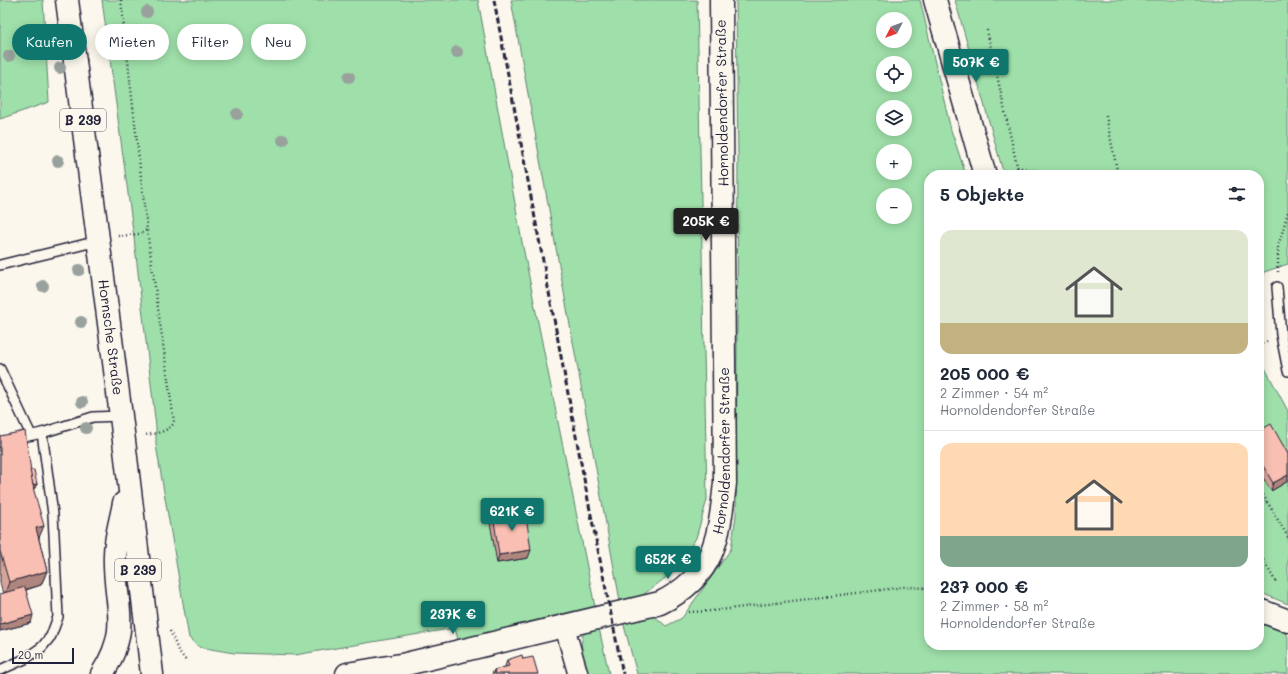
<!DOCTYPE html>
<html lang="de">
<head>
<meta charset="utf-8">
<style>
  :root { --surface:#fff; --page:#f2f2f3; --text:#1f2937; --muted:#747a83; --line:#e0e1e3; --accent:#0f766e }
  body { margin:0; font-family:Mali,sans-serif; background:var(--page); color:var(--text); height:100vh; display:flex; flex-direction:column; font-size:15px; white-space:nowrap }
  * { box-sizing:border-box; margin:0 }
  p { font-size:13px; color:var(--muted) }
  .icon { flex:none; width:22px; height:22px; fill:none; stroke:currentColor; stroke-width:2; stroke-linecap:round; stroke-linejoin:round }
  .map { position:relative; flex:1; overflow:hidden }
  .side { position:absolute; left:924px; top:170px; width:340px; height:480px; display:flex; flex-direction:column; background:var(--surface); border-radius:16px; box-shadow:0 2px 10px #0003 }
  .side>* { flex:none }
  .guide { position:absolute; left:12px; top:24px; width:380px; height:36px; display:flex; gap:8px }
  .needle { width:26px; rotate:228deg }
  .tools { position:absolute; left:876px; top:12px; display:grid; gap:8px }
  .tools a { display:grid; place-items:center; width:36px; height:36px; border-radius:50%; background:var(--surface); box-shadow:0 2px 10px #0003; font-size:20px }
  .scale { position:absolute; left:12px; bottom:10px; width:62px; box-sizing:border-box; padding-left:4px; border:2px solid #22223b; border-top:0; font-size:11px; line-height:14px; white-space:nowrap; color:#22223b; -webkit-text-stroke:3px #fbf7ec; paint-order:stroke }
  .price { position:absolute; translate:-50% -34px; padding:0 9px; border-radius:4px; background:var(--accent); color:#fff; font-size:13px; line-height:26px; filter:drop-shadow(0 1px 2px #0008) }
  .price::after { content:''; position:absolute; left:50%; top:24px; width:12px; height:9px; margin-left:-6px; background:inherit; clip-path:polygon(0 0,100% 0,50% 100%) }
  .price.current { background:#222; color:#fff }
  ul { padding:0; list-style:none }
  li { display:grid; align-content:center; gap:8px; height:212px; padding:0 16px }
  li+li { border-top:1px solid var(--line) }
  li span { display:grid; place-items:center; height:124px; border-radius:12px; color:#555 }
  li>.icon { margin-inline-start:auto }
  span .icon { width:72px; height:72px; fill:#fffc; stroke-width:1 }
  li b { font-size:17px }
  h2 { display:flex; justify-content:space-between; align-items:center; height:48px; padding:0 16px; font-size:17px }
  .tag { padding:0 14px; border-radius:18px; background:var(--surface); box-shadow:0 2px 10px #0003; font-size:14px; line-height:36px }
  .tag.current { background:var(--accent); color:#fff }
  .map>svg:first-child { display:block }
  .green { fill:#9fe0aa; stroke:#608172; fill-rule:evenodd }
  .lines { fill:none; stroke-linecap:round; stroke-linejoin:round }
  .lane-casing { stroke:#22223b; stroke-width:12 }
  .street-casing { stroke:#22223b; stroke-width:22 }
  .secondary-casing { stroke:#22223b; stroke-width:25 }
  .primary-casing { stroke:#22223b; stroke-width:25 }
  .path { stroke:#22223b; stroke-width:2.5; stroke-dasharray:1 3; stroke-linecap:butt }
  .lane { stroke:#fbf7ec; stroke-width:9 }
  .street { stroke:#fbf7ec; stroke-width:19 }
  .secondary { stroke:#fbf7ec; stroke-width:22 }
  .primary { stroke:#fbf7ec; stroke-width:22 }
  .rail { stroke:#22223b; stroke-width:3; stroke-dasharray:6 3; stroke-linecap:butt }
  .tree { fill:#99a19d }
  .wall { fill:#d6a499; stroke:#22223b }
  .shaded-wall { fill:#ae867d; stroke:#22223b }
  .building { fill:#f9bfb2; stroke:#22223b }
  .labels { text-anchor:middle; stroke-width:4; stroke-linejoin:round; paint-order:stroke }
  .shield { fill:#fbf7ec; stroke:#636270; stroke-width:1 }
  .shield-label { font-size:13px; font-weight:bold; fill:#22223b }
  .street-label { font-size:14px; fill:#22223b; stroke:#fbf7ec }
</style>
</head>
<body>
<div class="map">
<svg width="1288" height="674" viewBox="0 0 1288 674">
  <rect width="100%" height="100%" fill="#fbf7ec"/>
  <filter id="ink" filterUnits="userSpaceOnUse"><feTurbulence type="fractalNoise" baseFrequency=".025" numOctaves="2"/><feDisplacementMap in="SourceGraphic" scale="8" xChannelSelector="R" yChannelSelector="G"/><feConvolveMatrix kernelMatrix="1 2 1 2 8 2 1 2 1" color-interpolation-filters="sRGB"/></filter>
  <g filter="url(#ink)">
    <!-- green -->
    <g class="green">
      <polygon points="0,0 43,0 49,102 0,119"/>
      <polygon points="102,0 478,0 522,242 595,607 458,640 455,628 295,655 234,653 199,647 189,638 156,445 156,427 134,238"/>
      <polygon points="511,0 697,0 707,500 696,538 677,569 639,598 620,601"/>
      <path d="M736,0h184l31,130 15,45h-37v470h330v-24l24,10 5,5v38h-651l-14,-52 31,-6 12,10 16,-8 49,-69 5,-34 2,-356zM883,19h22v22h-22zM883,63h22v22h-22zM883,107h22v22h-22zM883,151h22v22h-22zM883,195h22v22h-22z"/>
      <polygon points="955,0 1288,0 1288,264 1264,272 1259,287 1259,175 1004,175"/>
      <polygon points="1259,357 1288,411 1288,604 1259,592"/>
      <path d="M599,628l10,46h-21c-3,-14 -11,-29 -3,-42z"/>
    </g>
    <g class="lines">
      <defs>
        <g id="lane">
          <polyline points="0,265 98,241"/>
          <polyline points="1277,287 1281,335 1288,371"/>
          <polyline points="0,369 31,435"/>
          <polyline points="0,442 42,433 93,417 121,416"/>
          <polyline points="0,670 25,659 42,647 51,636 58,617 53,514 42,433"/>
        </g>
        <polyline id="street" points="564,625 578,674"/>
        <g id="secondary">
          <polyline points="935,0 985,175"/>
          <polyline points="1259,610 1288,621"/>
          <path id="s1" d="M347,674l59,-10 254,-61c55,-27 59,-65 65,-120l-4,-483"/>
        </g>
        <g id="primary">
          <path id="s2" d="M67,0l54,416 31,258"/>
          <path d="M102,674c31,-48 11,-70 13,-119 0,-17 6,-35 9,-52"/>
        </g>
      </defs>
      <!-- lane casing -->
      <use href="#lane" class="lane-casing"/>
      <!-- street casing -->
      <use href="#street" class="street-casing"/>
      <!-- secondary casing -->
      <use href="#secondary" class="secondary-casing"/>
      <!-- primary casing -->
      <use href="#primary" class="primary-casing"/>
      <!-- path -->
      <g class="path">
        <path d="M121,0l26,230 27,192c-4,10 -21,12 -30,13"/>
        <polyline points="987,30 1019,175"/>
        <polyline points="1106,116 1118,175"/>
        <polyline points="1017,167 1059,175"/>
        <polyline points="118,236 139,234 147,230"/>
        <polyline points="1278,272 1278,247 1288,212"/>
        <polyline points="1259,345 1268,341"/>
        <polyline points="1259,488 1288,537"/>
        <polyline points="1259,507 1267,502"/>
        <polyline points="1259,553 1277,584"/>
        <polyline points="689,612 712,611 904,587 929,588"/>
        <polyline points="170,631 178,650 187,662"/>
      </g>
      <!-- lane -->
      <use href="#lane" class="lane"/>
      <!-- street -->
      <use href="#street" class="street"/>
      <!-- secondary -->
      <use href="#secondary" class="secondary"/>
      <!-- primary -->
      <use href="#primary" class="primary"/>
      <!-- rail -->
      <polyline class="rail" points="494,0 588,500 623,674"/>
    </g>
    <!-- trees -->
    <g class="tree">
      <circle cx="147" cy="12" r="6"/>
      <circle cx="457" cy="52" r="6"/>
      <circle cx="9" cy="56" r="6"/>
      <circle cx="60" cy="68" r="6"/>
      <circle cx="349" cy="77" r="6"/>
      <circle cx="237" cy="114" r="6"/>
      <circle cx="283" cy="140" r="6"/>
      <circle cx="58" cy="161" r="6"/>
      <circle cx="79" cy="270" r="6"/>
      <circle cx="43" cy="286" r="6"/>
      <circle cx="81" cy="322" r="6"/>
      <circle cx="82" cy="402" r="6"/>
      <circle cx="86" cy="428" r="6"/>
    </g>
    <!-- wall -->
    <g class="wall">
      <polygon points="1259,431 1288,454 1288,481 1271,491 1259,471"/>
      <polygon points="0,436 31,470 37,484 35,488 33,489 39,539 47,571 41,585 26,590 31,623 0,631 0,594 3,594 0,583"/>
      <polygon points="493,514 528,558 497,563 490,522"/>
      <polygon points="523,659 538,674 492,674 494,670 505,667 507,660"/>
    </g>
    <!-- shaded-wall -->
    <g class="shaded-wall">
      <polygon points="1288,475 1288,481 1271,491 1273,483"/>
      <polygon points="37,484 35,488 27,490 28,487"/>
      <polygon points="44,526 38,540 36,528"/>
      <polygon points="531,550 528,558 497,563 499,555"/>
      <polygon points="47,571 41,585 4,596 9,582"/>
      <polygon points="33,615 31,623 0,631 0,624"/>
    </g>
    <!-- building -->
    <g class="building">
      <polygon points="1271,424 1288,454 1288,475 1273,483 1259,459 1259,431"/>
      <polygon points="25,431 34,491 44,526 36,528 47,571 9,582 0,551 0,436"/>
      <polygon points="30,470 34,470 37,484 33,485"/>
      <polygon points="525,509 531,550 499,555 493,514"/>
      <polygon points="25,587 33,615 0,624 0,594"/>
      <polygon points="522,655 523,659 533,657 538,674 495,674 494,670 509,666 507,660"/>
    </g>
  </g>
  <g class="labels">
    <!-- shield labels -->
    <g class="shield">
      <rect x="60" y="109" width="46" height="22" rx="3"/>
      <rect x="115" y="559" width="46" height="22" rx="3"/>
    </g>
    <g class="shield-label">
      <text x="83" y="125">B 239</text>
      <text x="138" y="575">B 239</text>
    </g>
    <!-- street labels -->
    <g class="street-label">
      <text transform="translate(722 103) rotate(-91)" y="5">Hornoldendorfer Straße</text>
      <text dy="5" stroke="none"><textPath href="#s2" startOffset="340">Hornsche Straße</textPath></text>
      <text dy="5" stroke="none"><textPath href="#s1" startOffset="498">Hornoldendorfer Straße</textPath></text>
    </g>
  </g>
</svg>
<div class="tools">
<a><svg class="needle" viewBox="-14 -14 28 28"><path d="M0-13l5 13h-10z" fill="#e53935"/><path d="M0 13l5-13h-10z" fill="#747a83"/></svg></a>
<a><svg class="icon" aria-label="locate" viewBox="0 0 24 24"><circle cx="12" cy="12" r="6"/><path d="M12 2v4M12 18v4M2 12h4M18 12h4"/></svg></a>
<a><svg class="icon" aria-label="layers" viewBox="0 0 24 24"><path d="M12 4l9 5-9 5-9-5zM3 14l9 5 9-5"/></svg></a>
<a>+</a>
<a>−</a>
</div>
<div class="scale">20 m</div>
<b class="price" style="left:976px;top:83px">507K €</b>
<b class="price current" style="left:706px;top:242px">205K €</b>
<b class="price" style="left:512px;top:532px">621K €</b>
<b class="price" style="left:668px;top:580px">652K €</b>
<b class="price" style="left:453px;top:635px">237K €</b>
<div class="guide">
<a class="tag current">Kaufen</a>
<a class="tag">Mieten</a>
<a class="tag">Filter</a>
<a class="tag">Neu</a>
</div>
<section class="side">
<h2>5 Objekte<svg class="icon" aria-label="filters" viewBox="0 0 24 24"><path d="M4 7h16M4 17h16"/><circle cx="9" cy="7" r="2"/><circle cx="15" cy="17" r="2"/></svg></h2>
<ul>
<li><span style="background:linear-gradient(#dfe7d0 75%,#c2b280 0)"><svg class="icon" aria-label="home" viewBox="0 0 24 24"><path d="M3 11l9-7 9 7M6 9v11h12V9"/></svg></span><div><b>205 000 €</b><p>2 Zimmer · 54 m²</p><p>Hornoldendorfer Straße</p></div></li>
<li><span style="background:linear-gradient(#ffd9b3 75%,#7fa58c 0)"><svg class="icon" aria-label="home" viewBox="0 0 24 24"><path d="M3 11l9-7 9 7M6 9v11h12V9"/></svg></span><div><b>237 000 €</b><p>2 Zimmer · 58 m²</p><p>Hornoldendorfer Straße</p></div></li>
</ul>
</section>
</div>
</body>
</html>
